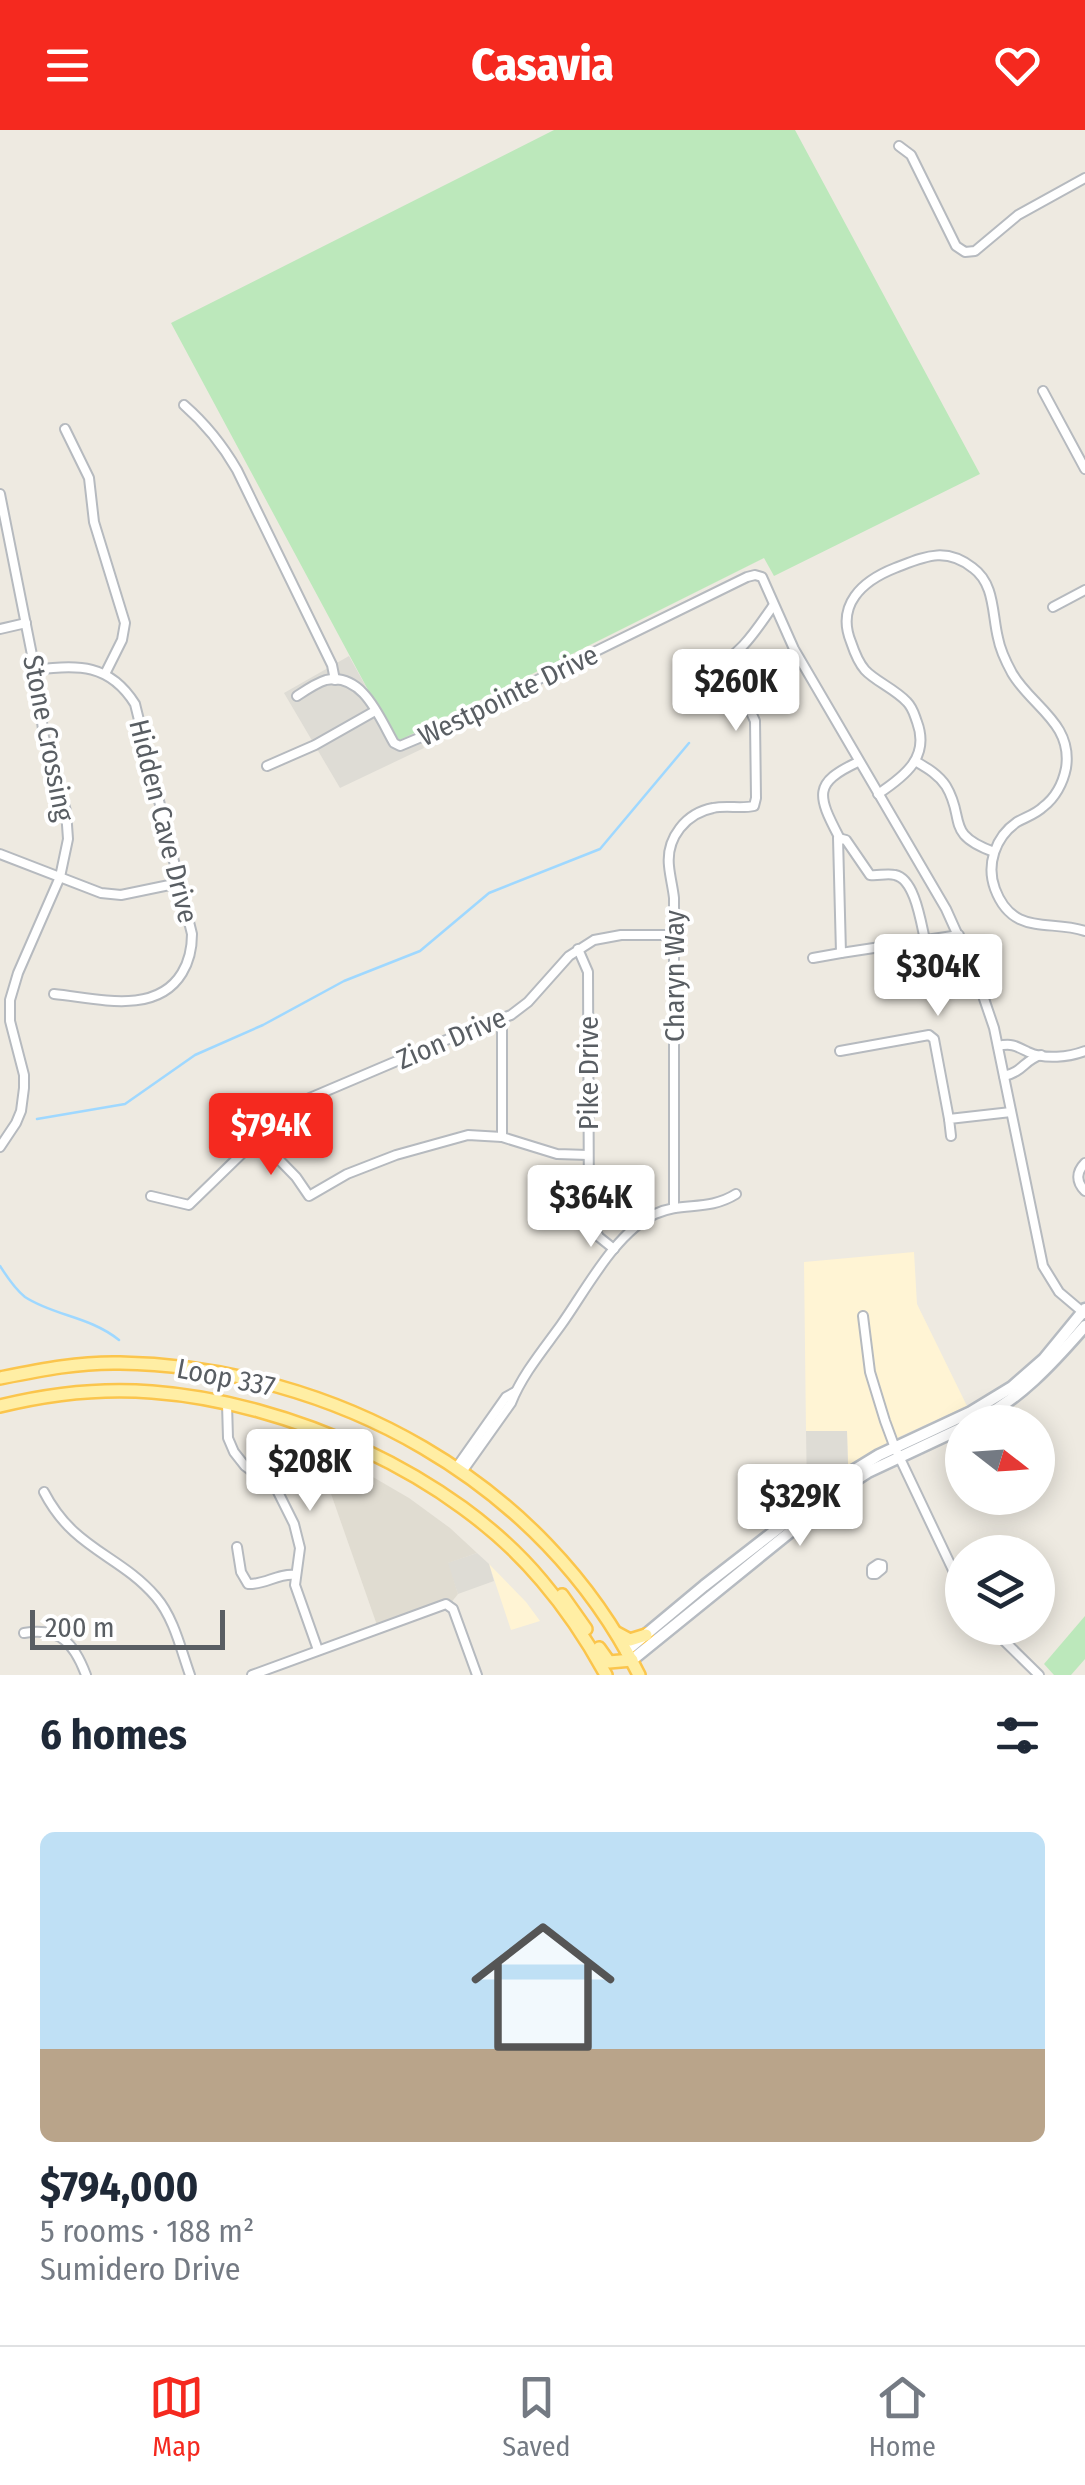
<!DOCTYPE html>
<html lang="en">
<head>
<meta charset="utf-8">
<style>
  :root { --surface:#fff; --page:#f2f2f3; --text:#1f2937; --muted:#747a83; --line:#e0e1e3; --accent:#f5291f }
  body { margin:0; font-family:"Fira Sans Condensed",sans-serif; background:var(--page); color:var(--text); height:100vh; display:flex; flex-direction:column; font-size:38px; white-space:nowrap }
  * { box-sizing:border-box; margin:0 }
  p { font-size:32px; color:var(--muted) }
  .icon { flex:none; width:55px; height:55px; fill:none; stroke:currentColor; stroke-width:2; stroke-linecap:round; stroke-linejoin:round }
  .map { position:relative; height:1545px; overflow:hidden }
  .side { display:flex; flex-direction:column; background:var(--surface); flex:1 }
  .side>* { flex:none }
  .needle { width:65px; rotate:107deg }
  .buttons { position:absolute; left:945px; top:1275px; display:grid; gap:20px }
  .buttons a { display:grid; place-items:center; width:110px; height:110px; border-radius:50%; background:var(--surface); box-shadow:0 5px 25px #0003; font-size:50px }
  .scale { position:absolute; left:30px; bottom:25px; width:195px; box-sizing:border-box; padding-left:10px; border:5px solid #595e63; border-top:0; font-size:28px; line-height:35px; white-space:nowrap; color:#595e63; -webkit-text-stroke:8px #fff; paint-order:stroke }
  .price { position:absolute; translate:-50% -85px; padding:0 22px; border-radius:10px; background:#fff; color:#222; font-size:32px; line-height:65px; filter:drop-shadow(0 2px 5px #0008) }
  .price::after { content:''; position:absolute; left:50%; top:60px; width:30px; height:22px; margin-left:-15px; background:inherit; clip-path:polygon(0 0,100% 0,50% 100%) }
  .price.on { background:var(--accent); color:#fff }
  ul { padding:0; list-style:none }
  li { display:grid; align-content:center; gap:20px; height:530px; padding:0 40px }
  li+li { border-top:2px solid var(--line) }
  li span { display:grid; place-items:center; height:310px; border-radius:15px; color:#555 }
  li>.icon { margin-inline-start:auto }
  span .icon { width:180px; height:180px; fill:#fffc; stroke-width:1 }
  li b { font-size:42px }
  h2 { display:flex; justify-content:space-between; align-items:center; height:120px; padding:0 40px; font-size:42px }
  header { display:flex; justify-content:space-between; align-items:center; height:130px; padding:0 40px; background:var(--accent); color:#fff; font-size:45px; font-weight:800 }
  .menu { display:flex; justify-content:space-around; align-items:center; height:140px; border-top:2px solid var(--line); background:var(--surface); font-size:28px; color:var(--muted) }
  .menu a { display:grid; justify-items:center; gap:5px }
  .menu .on { color:var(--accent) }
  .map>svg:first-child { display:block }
  .commercial { fill:#fff4d4 }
  .industrial { fill:#dedcd5 }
  .education { fill:#e0dcd1 }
  .green { fill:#bce8bb }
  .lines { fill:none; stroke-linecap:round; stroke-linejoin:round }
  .stream { stroke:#9fd8ff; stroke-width:2.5 }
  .street-casing { stroke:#b6babf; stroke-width:12 }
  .secondary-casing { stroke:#b6bbc1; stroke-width:15 }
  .primary-casing { stroke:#fbc54c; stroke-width:16 }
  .street { stroke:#fff; stroke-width:8 }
  .secondary { stroke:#fff; stroke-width:10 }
  .primary { stroke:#ffeea4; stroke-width:11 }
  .labels { text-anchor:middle; stroke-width:8; stroke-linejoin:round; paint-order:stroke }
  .street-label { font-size:28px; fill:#595e63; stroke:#fff }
</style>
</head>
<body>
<header><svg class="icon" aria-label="menu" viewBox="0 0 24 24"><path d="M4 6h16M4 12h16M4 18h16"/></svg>Casavia<svg class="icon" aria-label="heart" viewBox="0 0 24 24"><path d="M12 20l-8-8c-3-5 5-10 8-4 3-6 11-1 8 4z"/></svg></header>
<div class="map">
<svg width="1085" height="1545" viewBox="0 0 1085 1545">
  <rect width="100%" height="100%" fill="#eeeae1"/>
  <!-- commercial -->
  <g class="commercial">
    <polygon points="914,1122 917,1174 967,1276 901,1306 848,1335 847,1301 806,1301 804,1132"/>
    <polygon points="489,1434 526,1472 540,1491 511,1500"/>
  </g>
  <!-- industrial -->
  <g class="industrial">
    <polygon points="349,526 396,611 416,602 424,618 340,658 284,563"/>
    <polygon points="806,1301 847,1301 848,1335 807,1365"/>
    <polygon points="477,1423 489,1434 494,1451 458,1464 447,1433"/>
  </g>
  <!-- education -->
  <polygon class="education" points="315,1318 366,1343 409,1368 450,1398 477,1423 448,1433 458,1464 450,1474 378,1498"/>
  <!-- green -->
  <g class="green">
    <polygon points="554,0 795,0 980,344 774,446 764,428 396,612 171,193"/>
    <polygon points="1085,1486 1085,1529 1071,1545 1054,1545 1044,1534"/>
  </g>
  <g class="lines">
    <!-- stream -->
    <g class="stream">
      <polyline points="37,989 125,974 195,925 263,895 344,851 420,821 489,763 600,719 689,613"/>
      <path d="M0,1136c7,11 15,23 25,31 29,19 64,19 94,43"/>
    </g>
    <defs>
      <g id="street">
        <polyline points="899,16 911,25 956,116 965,122 975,121 1018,85 1085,48"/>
        <polyline points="1043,261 1085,339"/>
        <path d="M184,275c23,20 38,39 53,65l95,195 3,15"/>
        <polyline points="65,299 89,348 94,392 125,493 122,510 105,544"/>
        <polyline points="0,364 35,540 44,607 66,681 68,709 60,747 18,843 10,870 10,891 24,945 24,958 21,981 16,993 0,1017"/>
        <polyline points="1053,477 1085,460"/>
        <polyline points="0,499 26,493"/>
        <path d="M711,538c29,-11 45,-38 62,-62"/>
        <path d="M35,540c43,-6 75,-6 100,34l57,230c0,14 -2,26 -10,39 -26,43 -86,25 -128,21"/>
        <path d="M297,566c9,-6 19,-13 29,-16 37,-8 54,39 68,63l6,3 19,-8 328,-161 8,-2 7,2 32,72 152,260 31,69 17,50 49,238 16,26 26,22"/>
        <path d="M915,631c12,7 23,13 31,25 20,33 -2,48 48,66"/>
        <polyline points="267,636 315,615 375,581"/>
        <path d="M878,664c27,-18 52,-37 39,-72 -3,-8 -4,-14 -10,-20 -12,-13 -32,-21 -42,-32 -7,-8 -11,-19 -14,-28 -15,-37 11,-61 44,-74 29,-11 50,-22 78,0 22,16 19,46 25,70 2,11 8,24 14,35 19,33 61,50 54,95 -3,15 -11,30 -23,39 -7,7 -17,10 -26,15 -22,15 -31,43 -22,67 18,48 55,30 90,42"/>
        <path d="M839,707c-22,-42 -26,-54 19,-75"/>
        <polyline points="0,724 101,763 121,765 179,753"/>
        <path d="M925,810c-4,-17 -10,-61 -30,-65 -8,-2 -17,1 -25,0l-24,-35 -8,-2 3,115 118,-18"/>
        <polyline points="578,819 588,842 589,1088 599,1107 614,1119"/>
        <polyline points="813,828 841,823"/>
        <path d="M998,916c14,-3 18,0 30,6 17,8 41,5 57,-1"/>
        <polyline points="840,921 929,905 934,909 949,989"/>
        <path d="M1004,946c19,-4 20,-16 37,-21"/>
        <polyline points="951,1006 949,989 1011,982"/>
        <polyline points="257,1007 296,1047 309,1066 347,1044 396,1025 468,1005 502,1007 557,1024 588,1025"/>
        <polyline points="502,1007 502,889"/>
        <path d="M1085,1033c-9,9 -9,19 0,28"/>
        <polyline points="151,1066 189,1075 291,976 465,902 511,885 528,872 569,826 594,810 621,805 673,805"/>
        <path d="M674,1078v-310c-1,-10 -4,-21 -5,-32 -3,-28 17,-53 44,-58 14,-3 27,1 41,-2l2,-8 -1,-77 -15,-33 -18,-24"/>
        <polyline points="863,1186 870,1242 885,1291 895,1318 962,1459"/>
        <polyline points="227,1274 228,1308 234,1322 245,1336 277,1360 294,1394 300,1418 295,1455 318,1520"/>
        <polyline points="456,1338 506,1267 515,1262"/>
        <path d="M462,1342l49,-69c11,-28 32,-53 50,-78 25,-35 54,-92 94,-111 28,-13 52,-2 81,-20"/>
        <path d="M44,1362c30,58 75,62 112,105 18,21 25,53 34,78"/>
        <path d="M237,1417l4,25 7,12c17,1 30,-11 47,-9"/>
        <polygon points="878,1434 882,1435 882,1439 876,1444 872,1444 872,1438"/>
        <polyline points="991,1498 1039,1545"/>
        <path d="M24,1503c36,-6 50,10 62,42"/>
        <polyline points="252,1545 446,1474 453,1479 477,1545"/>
      </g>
      <g id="secondary">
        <path d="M974,1292c45,-22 78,-58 111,-96"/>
        <polyline points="626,1521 704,1456 848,1344 879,1325 971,1282 1012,1257 1044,1229 1085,1179"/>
        <polyline points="632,1530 848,1355 868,1342 962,1298"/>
      </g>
      <g id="primary">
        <path d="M0,1248c40,-8 79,-16 120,-15 213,4 423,118 519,312"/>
        <path d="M0,1276c49,-12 101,-18 152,-14 136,10 301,82 390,189 24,28 46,61 64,94"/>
        <polyline points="562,1465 586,1499"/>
        <polyline points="617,1503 630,1510 646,1505"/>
        <polyline points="599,1518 609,1532 632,1530"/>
      </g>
    </defs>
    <!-- street casing -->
    <use href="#street" class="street-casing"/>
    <!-- secondary casing -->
    <use href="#secondary" class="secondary-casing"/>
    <!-- primary casing -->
    <use href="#primary" class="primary-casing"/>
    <!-- street -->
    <use href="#street" class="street"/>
    <!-- secondary -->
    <use href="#secondary" class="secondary"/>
    <!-- primary -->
    <use href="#primary" class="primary"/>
  </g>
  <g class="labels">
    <!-- street labels -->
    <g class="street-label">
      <text transform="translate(508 565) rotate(-26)" y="10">Westpointe Drive</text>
      <text transform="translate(49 608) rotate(79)" y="10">Stone Crossing</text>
      <text transform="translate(164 691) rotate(76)" y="10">Hidden Cave Drive</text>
      <text transform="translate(674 846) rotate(-90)" y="10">Charyn Way</text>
      <text transform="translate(451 908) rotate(-23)" y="10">Zion Drive</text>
      <text transform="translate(588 943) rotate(-90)" y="10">Pike Drive</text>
      <text transform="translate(226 1247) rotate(11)" y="10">Loop 337</text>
    </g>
  </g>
</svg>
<div class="buttons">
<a><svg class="needle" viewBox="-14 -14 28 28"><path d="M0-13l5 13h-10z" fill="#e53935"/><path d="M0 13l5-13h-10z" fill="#747a83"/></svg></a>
<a><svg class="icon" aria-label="layers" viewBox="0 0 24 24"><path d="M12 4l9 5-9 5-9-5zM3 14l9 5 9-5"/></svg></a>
</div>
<div class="scale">200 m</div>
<b class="price" style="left:736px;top:604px">$260K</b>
<b class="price" style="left:938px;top:889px">$304K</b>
<b class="price on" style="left:271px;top:1048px">$794K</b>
<b class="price" style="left:591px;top:1120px">$364K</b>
<b class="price" style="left:310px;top:1384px">$208K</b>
<b class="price" style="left:800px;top:1419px">$329K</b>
</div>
<section class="side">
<h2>6 homes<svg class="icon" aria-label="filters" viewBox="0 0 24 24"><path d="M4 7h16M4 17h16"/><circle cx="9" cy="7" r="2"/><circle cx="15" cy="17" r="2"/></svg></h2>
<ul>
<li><span style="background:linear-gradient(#bfe0f5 70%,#b9a48a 0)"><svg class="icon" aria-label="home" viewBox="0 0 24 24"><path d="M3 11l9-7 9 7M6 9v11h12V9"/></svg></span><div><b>$794,000</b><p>5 rooms · 188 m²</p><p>Sumidero Drive</p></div></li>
</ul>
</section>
<nav class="menu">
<a class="on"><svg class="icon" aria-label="map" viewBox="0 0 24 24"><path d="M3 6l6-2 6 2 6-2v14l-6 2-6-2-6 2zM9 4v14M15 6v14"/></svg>Map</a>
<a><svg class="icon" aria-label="saved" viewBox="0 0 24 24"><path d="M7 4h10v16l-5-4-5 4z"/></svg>Saved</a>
<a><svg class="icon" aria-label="home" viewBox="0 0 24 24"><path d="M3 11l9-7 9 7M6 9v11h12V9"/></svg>Home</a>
</nav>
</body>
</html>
